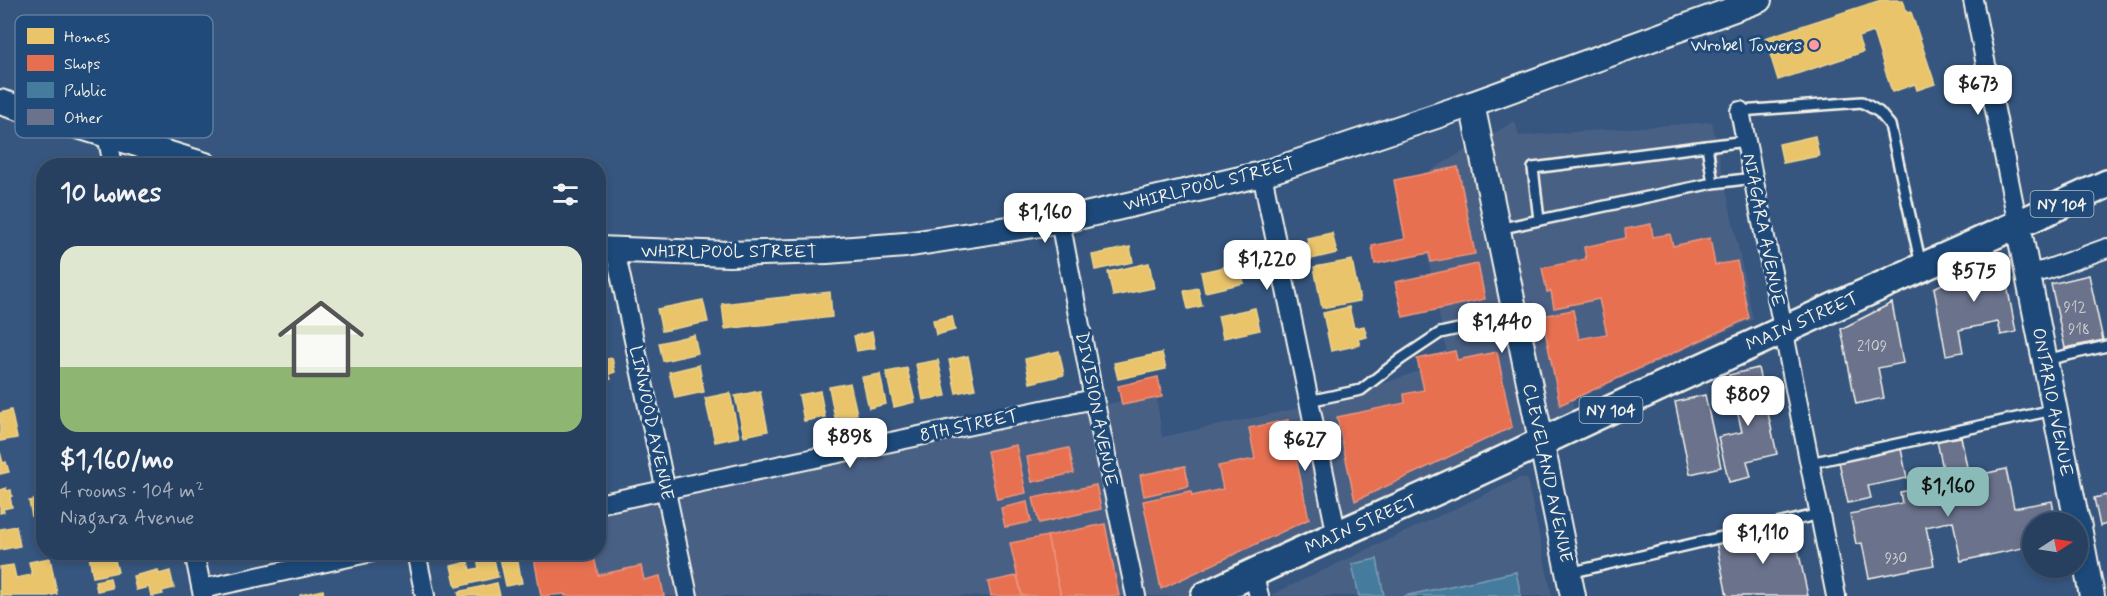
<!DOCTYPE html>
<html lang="en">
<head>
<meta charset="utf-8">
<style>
  :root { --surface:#28405f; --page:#344b68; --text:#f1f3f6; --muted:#a5afbd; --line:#445974; --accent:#8bbbb9 }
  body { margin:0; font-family:Mynerve,sans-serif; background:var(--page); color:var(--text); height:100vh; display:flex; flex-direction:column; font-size:22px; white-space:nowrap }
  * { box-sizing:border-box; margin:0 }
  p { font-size:20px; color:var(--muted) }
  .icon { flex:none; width:33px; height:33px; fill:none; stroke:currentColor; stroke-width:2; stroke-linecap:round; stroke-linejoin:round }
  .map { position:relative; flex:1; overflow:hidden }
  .details { position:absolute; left:36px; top:158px; width:570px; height:402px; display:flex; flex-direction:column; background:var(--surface); border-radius:24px; box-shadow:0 3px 9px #0003,0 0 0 2px var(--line) }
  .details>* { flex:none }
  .needle { width:39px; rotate:78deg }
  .tools { position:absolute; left:2022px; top:512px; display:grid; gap:12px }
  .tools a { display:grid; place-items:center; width:66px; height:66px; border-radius:50%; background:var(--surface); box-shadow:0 3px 9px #0003,0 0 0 2px var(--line); font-size:30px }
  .price { position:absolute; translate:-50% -51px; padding:0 14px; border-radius:12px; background:#fff; color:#222; font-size:20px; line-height:39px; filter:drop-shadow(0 2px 3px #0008) }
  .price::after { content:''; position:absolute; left:50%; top:36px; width:18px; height:14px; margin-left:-9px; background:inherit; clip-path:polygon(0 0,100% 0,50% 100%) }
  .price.selected { background:var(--accent); color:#111 }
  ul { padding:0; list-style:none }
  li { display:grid; align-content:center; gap:12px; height:318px; padding:0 24px }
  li+li { border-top:2px solid var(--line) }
  li span { display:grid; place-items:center; height:186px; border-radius:18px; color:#555 }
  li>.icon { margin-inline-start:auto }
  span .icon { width:108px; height:108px; fill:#fffc; stroke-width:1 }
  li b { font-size:26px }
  h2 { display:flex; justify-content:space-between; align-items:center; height:72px; padding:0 24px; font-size:26px }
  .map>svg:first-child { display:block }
  .built { fill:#496185 }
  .homes { fill:#e9c46a; stroke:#ecd290; stroke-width:1.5 }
  .shops { fill:#e76f51; stroke:#eb967e; stroke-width:1.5 }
  .public { fill:#457b9d; stroke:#7a9eb4; stroke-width:1.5 }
  .building { fill:#6a728c; stroke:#f4f1e8; stroke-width:1.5 }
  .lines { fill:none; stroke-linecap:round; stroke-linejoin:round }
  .lane-casing { stroke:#f4f1e8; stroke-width:14 }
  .street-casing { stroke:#f4f1e8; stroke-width:22 }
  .secondary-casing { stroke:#f4f1e8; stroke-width:28 }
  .primary-casing { stroke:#f4f1e8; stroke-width:32 }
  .lane { stroke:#1f4a7a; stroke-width:9 }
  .street { stroke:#1f4a7a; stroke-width:18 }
  .secondary { stroke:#1f4a7a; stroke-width:24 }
  .primary { stroke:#1f4a7a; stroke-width:27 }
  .poi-dot { fill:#ff9aa2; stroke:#1f4a7a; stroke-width:2 }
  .labels { text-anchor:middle; stroke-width:6; stroke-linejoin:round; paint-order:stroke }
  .number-label { font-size:15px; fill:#d2d1d1 }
  .shield { fill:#1f4a7a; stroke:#b4bfc7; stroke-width:1.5 }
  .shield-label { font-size:16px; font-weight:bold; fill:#f4f1e8 }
  .poi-label { font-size:18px; fill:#f4f1e8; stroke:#1f4a7a; text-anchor:end }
  .street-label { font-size:18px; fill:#f4f1e8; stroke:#1f4a7a }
  .key { fill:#1f4a7a; stroke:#5f7c9b; stroke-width:1.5 }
  .key-label { font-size:16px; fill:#f4f1e8 }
</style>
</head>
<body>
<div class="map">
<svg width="2107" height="596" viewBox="0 0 2107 596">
  <rect width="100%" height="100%" fill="#36567f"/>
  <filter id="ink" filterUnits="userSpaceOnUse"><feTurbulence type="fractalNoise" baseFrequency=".0167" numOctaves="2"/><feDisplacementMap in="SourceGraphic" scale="12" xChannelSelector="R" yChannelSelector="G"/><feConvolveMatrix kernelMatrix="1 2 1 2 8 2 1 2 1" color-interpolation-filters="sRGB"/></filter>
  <g filter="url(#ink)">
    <!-- built -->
    <g class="built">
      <polygon points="1515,121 1519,136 1712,122 1753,319 1572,401 1576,420 1198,596 579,596 570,552 598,552 599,510 1156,394 1162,437 1343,399 1448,360 1413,181"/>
      <polygon points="1520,478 1527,479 1552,596 1269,596"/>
    </g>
    <!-- homes -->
    <g class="homes">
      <polygon points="1881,0 1903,0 1907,13 1911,12 1935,84 1917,90 1915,84 1892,92 1873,32 1858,37 1863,52 1778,80 1765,38"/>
      <polygon points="1815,136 1819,156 1783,163 1779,144"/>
      <polygon points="1332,233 1337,253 1311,259 1307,238"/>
      <polygon points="1130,247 1133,262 1095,270 1092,255"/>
      <polygon points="1352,260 1360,301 1322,308 1314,267"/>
      <polygon points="1149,263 1154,288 1113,296 1108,272"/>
      <polygon points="1239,264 1244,283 1205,292 1201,272"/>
      <polygon points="1198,288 1202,306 1188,309 1184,291"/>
      <polygon points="830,292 832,317 725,329 722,304"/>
      <polygon points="703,300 708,322 662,331 657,309"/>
      <polygon points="1349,307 1354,328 1364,326 1367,337 1358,339 1360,345 1331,351 1323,313"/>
      <polygon points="1255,308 1260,330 1223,338 1218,316"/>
      <polygon points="952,316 955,330 936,335 933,320"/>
      <polygon points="872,332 875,348 857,351 854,336"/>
      <polygon points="694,335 698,353 663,361 659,343"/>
      <polygon points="1059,351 1064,375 1030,383 1025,359"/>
      <polygon points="1162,353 1166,369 1118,379 1114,363"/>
      <polygon points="968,356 975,389 956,393 949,360"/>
      <polygon points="612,358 615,372 609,374 611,379 598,382 598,361"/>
      <polygon points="938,360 946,396 923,400 916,364"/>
      <polygon points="699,365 704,392 675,398 669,372"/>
      <polygon points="907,368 915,402 894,407 886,372"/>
      <polygon points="880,374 886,404 869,408 862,377"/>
      <polygon points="850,383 857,414 835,418 829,387"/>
      <polygon points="760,391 768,431 744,436 735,396"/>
      <polygon points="820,391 825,417 804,421 799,395"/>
      <polygon points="730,393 739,437 715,442 705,398"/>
      <polygon points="11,410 17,438 0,441 0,413"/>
      <polygon points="0,452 3,463 6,462 9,472 0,474"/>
      <polygon points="6,488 7,491 11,490 12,496 10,497 12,507 3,509 4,512 0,513 0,490"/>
      <polygon points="44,498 44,515 32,517 29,501"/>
      <polygon points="16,526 20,546 0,550 0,529"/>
      <polygon points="113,552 118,572 93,577 89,556"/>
      <polygon points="122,552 167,552 167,553 138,558 137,554 124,557"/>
      <polygon points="504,552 516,552 522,583 506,586 499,553"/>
      <polygon points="493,555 498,577 456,587 451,566 468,562 470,570 479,568 477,558"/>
      <polygon points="50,558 57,594 48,596 0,596 0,567 13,565 16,578 32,575 29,562"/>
      <polygon points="158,570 159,574 170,571 174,588 162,591 163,594 154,596 151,596 149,587 136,590 133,576"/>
      <polygon points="110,578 112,588 97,591 95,581"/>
      <polygon points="497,583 500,596 459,596 458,592"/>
      <polygon points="323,590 324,596 300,596 300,595"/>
    </g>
    <!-- shops -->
    <g class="shops">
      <polygon points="1458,167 1475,254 1431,262 1429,253 1375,264 1372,246 1405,239 1394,180"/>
      <polygon points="1651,224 1653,237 1670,234 1673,246 1710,238 1715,265 1737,261 1749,318 1560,405 1542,316 1573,310 1579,339 1607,334 1599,299 1554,308 1551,291 1547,292 1542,268 1586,259 1584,247 1626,238 1625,229"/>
      <polygon points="1478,264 1485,299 1403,317 1395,282"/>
      <polygon points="1455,351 1457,360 1497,352 1512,427 1355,501 1337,417 1405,403 1404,394 1424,390 1417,359"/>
      <polygon points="1158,377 1162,397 1122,405 1118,386"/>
      <polygon points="1288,420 1309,519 1161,589 1143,501 1191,491 1192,496 1223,489 1218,466 1255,459 1249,428"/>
      <polygon points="1016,445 1026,493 997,499 987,451"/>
      <polygon points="1069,448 1074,473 1032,482 1027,457"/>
      <polygon points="1185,466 1189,486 1144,496 1140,475"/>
      <polygon points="1096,485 1101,509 1039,523 1033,498"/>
      <polygon points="1027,502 1031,522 1005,527 1001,508"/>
      <polygon points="1105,524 1119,596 1061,596 1047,536"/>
      <polygon points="1047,536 1061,596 1022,596 1010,543"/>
      <polygon points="533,552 593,552 598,575 641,566 644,580 660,576 664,596 565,596 565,594 541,596"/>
      <polygon points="1017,576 1022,596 991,596 988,582"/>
    </g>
    <!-- public -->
    <g class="public">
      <polygon points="1377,559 1384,596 1359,596 1352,564"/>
      <polygon points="1516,572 1521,596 1404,596"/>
    </g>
    <!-- building -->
    <g class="building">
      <polygon points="2001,254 2016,332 2001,335 1998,322 1959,330 1963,352 1946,355 1934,288"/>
      <polygon points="2089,275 2103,340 2065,348 2051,284"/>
      <polygon points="1892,303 1903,363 1878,368 1884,398 1856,404 1841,329"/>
      <polygon points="1758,368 1777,454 1747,461 1751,477 1729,482 1718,437 1742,432 1729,375"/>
      <polygon points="1705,395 1721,467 1690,474 1675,402"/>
      <polygon points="1961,437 1969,477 2006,469 2014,508 2052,501 2056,522 2032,522 2032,546 1961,561 1953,521 1926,527 1934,565 1869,578 1862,543 1856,544 1850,514 1902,503 1900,492 1946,483 1937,441"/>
      <polygon points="1901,449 1907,478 1868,486 1871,498 1848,503 1839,462"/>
      <polygon points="2107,495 2107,524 2100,526 2094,498"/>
      <polygon points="1793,526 1808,596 1727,596 1716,542"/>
    </g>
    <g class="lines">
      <defs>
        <g id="lane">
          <polyline points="1740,111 1862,102 1879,112 1890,125 1921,265"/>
          <polyline points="1707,146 1713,183"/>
          <polyline points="1539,220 1533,168 1746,141"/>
          <polyline points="1498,229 1713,183 1754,178"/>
          <polyline points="2045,360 2107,346"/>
          <polyline points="1308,401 1361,390 1401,359 1440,333 1513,317"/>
          <polyline points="1810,463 2053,410"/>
          <polyline points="1569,573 1820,514"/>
        </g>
        <g id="street">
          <polyline points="1973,0 2018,225"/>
          <polyline points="1740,111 1836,596"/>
          <polyline points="107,135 113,165"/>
          <polyline points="1262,174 1337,536"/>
          <polyline points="1060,221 1094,399 1136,596"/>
          <polyline points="615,250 688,596"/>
          <polyline points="2027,274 2046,270 2107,248"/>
          <polyline points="598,504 1094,399"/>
          <polyline points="194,552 203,596"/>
          <polyline points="416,552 425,596"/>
          <polyline points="1253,572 1259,596"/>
          <polyline points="202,589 372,552"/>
        </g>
        <g id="secondary">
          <polyline points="0,102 205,165"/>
          <polyline points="1472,104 1573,596"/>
          <polyline points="2018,225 2077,522"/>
          <polyline points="598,249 729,254 827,251 905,245 1060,221 1262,174 1472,104 1759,0"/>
          <polyline points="2078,522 2092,596"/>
        </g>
        <path id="primary" d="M1205,596c107,-53 219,-97 326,-149 191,-91 384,-176 576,-263"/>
      </defs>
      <!-- lane casing -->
      <use href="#lane" class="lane-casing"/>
      <!-- street casing -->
      <use href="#street" class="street-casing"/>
      <!-- secondary casing -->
      <use href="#secondary" class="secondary-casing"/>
      <!-- primary casing -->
      <use href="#primary" class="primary-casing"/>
      <!-- lane -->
      <use href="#lane" class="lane"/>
      <!-- street -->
      <use href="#street" class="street"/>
      <!-- secondary -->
      <use href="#secondary" class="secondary"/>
      <!-- primary -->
      <use href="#primary" class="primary"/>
    </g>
  </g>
  <!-- markers -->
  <circle class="poi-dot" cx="1814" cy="45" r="6"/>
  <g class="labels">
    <!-- number labels -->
    <g class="number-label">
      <text x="2075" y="312">912</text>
      <text x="2079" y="334">918</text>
      <text x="1872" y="351">2109</text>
      <text x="1896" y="563">930</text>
    </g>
    <!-- shield labels -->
    <g class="shield">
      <rect x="2030.5" y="191" width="63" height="26" rx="4.5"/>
      <rect x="1579.5" y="397" width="63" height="26" rx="4.5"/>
    </g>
    <g class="shield-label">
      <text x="2062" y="210">NY 104</text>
      <text x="1611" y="416">NY 104</text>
    </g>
    <!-- poi labels -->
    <g class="poi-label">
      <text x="1802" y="51">Wrobel Towers</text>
    </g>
    <!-- street labels -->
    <g class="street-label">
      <text transform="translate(1209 184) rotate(-14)" y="6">WHIRLPOOL STREET</text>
      <text transform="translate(1764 230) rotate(79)" y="6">NIAGARA AVENUE</text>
      <text x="729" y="257">WHIRLPOOL STREET</text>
      <text transform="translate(1802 321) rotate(-24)" y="6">MAIN STREET</text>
      <text transform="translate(2053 402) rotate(79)" y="6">ONTARIO AVENUE</text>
      <text transform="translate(1097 409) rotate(79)" y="6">DIVISION AVENUE</text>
      <text transform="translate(652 423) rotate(78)" y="6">LINWOOD AVENUE</text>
      <text transform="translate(969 425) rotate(-12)" y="6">8TH STREET</text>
      <text transform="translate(1548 473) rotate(78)" y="6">CLEVELAND AVENUE</text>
      <text transform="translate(1361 524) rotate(-24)" y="6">MAIN STREET</text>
    </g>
  </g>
  <!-- legend -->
  <rect x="15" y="15" width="198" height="123" rx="9" class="key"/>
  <rect x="27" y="28" width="27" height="16" fill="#e9c46a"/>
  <rect x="27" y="55" width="27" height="16" fill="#e76f51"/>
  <rect x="27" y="82" width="27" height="16" fill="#457b9d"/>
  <rect x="27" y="109" width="27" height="16" fill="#6a728c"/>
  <g class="key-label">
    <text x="64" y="42">Homes</text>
    <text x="64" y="69">Shops</text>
    <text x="64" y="96">Public</text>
    <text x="64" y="123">Other</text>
  </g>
</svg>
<div class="tools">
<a><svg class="needle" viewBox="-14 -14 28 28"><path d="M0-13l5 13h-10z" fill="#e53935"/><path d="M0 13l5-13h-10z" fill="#a5afbd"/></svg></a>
</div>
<b class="price" style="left:1978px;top:116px">$673</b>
<b class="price" style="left:1045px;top:244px">$1,160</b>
<b class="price" style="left:1267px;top:291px">$1,220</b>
<b class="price" style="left:1974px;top:303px">$575</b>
<b class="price" style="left:1502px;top:354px">$1,440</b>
<b class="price" style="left:1748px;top:427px">$809</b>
<b class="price" style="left:850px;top:469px">$898</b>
<b class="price" style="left:1305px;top:472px">$627</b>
<b class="price selected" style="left:1948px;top:518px">$1,160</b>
<b class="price" style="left:1763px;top:565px">$1,110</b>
<section class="details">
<h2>10 homes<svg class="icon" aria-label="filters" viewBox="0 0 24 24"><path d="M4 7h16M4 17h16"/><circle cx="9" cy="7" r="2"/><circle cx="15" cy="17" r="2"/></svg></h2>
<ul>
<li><span style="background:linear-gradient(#dfe7d0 65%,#8fb573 0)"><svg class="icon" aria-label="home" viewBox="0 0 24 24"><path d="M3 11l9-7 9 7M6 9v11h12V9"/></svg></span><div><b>$1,160/mo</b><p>4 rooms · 104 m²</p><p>Niagara Avenue</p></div></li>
</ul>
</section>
</div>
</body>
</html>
